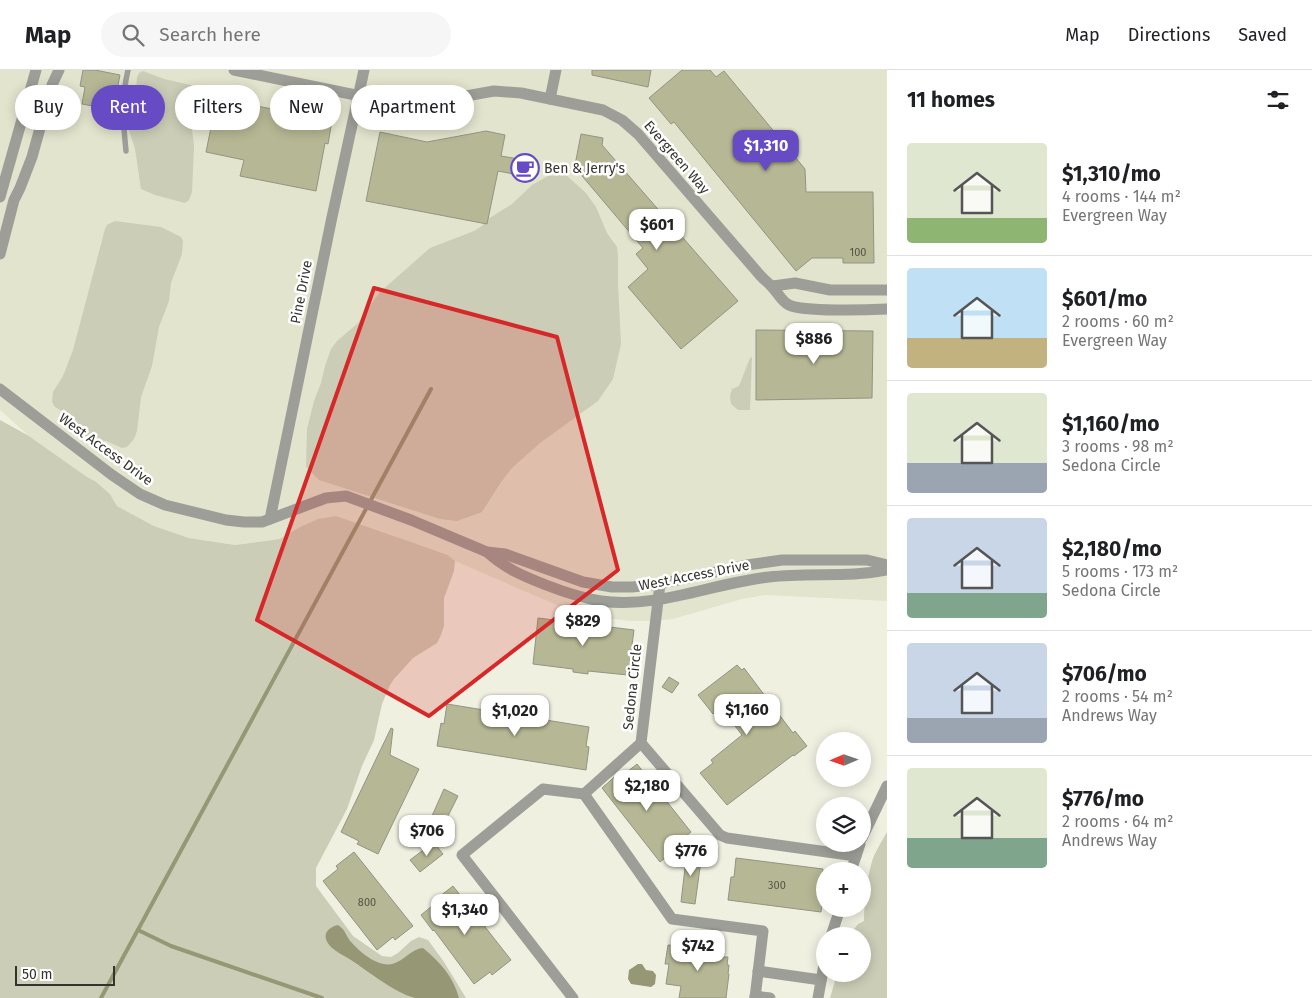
<!DOCTYPE html>
<html lang="en">
<head>
<meta charset="utf-8">
<style>
  :root { --surface:#fff; --page:#f6f6f6; --text:#202124; --muted:#757577; --line:#e0e0e0; --accent:#674bc4 }
  body { margin:0; font-family:"Fira Sans",sans-serif; background:var(--page); color:var(--text); height:100vh; display:flex; flex-direction:column; font-size:19px; white-space:nowrap }
  * { box-sizing:border-box; margin:0 }
  p { font-size:16px; color:var(--muted) }
  .icon { flex:none; width:28px; height:28px; fill:none; stroke:currentColor; stroke-width:2; stroke-linecap:round; stroke-linejoin:round }
  .map { position:relative; flex:1; overflow:hidden }
  .drawer { display:flex; flex-direction:column; background:var(--surface); width:425px }
  .drawer>* { flex:none }
  .banner { position:absolute; left:15px; top:15px; width:475px; height:45px; display:flex; gap:10px }
  .needle { width:32px; rotate:268deg }
  .fabs { position:absolute; left:816px; top:662px; display:grid; gap:10px }
  .fabs a { display:grid; place-items:center; width:55px; height:55px; border-radius:50%; background:var(--surface); box-shadow:0 2px 12px #0003; font-size:25px }
  .scale { position:absolute; left:15px; bottom:12px; width:100px; box-sizing:border-box; padding-left:5px; border:2px solid #34342e; border-top:0; font-size:14px; line-height:18px; white-space:nowrap; color:#34342e; -webkit-text-stroke:4px #fff; paint-order:stroke }
  .price { position:absolute; translate:-50% -42px; padding:0 11px; border-radius:10px; background:#fff; color:#222; font-size:16px; line-height:32px; filter:drop-shadow(0 1px 2px #0008) }
  .price::after { content:''; position:absolute; left:50%; top:30px; width:15px; height:11px; margin-left:-8px; background:inherit; clip-path:polygon(0 0,100% 0,50% 100%) }
  .price.on { background:var(--accent); color:#fff }
  ul { padding:0; list-style:none }
  li { display:flex; align-items:center; gap:15px; height:125px; padding:0 20px }
  li+li { border-top:1px solid var(--line) }
  li span { display:grid; place-items:center; flex:none; width:140px; height:100px; border-radius:5px; color:#555 }
  li>.icon { margin-inline-start:auto }
  span .icon { width:60px; height:60px; fill:#fffc; stroke-width:1 }
  li b { font-size:21px }
  h2 { display:flex; justify-content:space-between; align-items:center; height:60px; padding:0 20px; font-size:21px }
  .tag { padding:0 18px; border-radius:22px; background:var(--surface); box-shadow:0 2px 12px #0003; font-size:18px; line-height:45px }
  .tag.on { background:var(--accent); color:#fff }
  header { display:flex; align-items:center; gap:30px; box-sizing:border-box; height:70px; padding:0 25px; background:var(--surface); border-bottom:1px solid var(--line) }
  header strong { font-size:24px }
  nav { display:flex; gap:28px; margin-inline-start:auto; font-size:18px }
  .search { width:350px; height:45px; background:var(--page); display:flex; align-items:center; gap:12px; box-sizing:border-box; padding:0 18px; border-radius:28px; color:var(--muted); font-size:19px }
  main { display:flex; flex:1; min-height:0 }
  .map>svg:first-child { display:block }
  .built { fill:#e3e4cd }
  .green { fill:#cccdb6 }
  .water { fill:#969775 }
  .lines { fill:none; stroke-linecap:round; stroke-linejoin:round }
  .stream { stroke:#969775; stroke-width:4 }
  .building { fill:#b6b794; stroke:#939385 }
  .lane { stroke:#9d9e97; stroke-width:5.5 }
  .street { stroke:#9d9e97; stroke-width:11 }
  .marked { fill:#d62828; fill-opacity:0.2; stroke:#d62828; stroke-width:4; stroke-linejoin:round }
  .labels { text-anchor:middle; stroke-width:5; stroke-linejoin:round; paint-order:stroke }
  .number-label { font-size:11px; fill:#545548 }
  .street-label { font-size:14px; fill:#34342e; stroke:#fff }
  .poi-label { font-size:14px; fill:#34342e; stroke:#fff; text-anchor:start }
</style>
</head>
<body>
<header>
<strong>Map</strong>
<div class="search"><svg class="icon" aria-label="search" viewBox="0 0 24 24"><circle cx="10" cy="10" r="6"/><path d="M15 15l6 6"/></svg>Search here</div>
<nav><a>Map</a><a>Directions</a><a>Saved</a></nav>
</header>
<main>
<div class="map">
<svg width="887" height="928" viewBox="0 0 887 928">
  <rect width="100%" height="100%" fill="#eff0e0"/>
  <!-- built -->
  <polygon class="built" points="0,0 887,0 887,531 766,525 742,529 673,549 655,551 629,551 599,547 566,539 455,491 448,485 440,482 318,449 302,456 279,469 235,475 189,468 154,456 117,436 110,424 95,411 87,407 29,366 0,340"/>
  <!-- green -->
  <g class="green">
    <polygon points="143,1 164,9 191,15 195,17 201,24 202,29 195,45 192,59 194,76 192,122 189,130 185,133 155,125 141,119 135,79 128,57 136,23 137,7 139,3"/>
    <polygon points="566,105 586,123 596,137 607,163 617,177 618,186 618,213 621,274 613,309 598,331 540,373 512,398 501,412 482,442 457,451 440,449 319,410 306,397 307,359 314,331 321,313 325,296 331,279 337,271 358,253 380,222 430,178 474,161 482,156 488,149 512,134 532,115 548,106"/>
    <polygon points="115,151 161,157 181,167 183,171 182,184 171,213 169,231 159,257 152,296 141,327 137,361 134,369 127,377 122,378 106,371 93,369 80,363 76,360 66,344 54,336 52,331 53,322 63,306 73,280 105,159 107,155"/>
    <polygon points="752,287 750,340 738,340 731,334 730,326 732,319 739,316 750,288"/>
    <polygon points="0,350 29,366 87,407 95,411 110,424 117,436 154,456 189,468 235,475 279,469 302,456 318,449 336,446 448,485 455,491 454,501 444,528 444,556 441,565 437,573 413,588 394,609 390,615 382,634 374,670 362,696 347,739 316,798 316,816 353,866 382,886 391,887 398,883 411,871 419,867 428,870 444,892 466,928 0,928"/>
    <path d="M887,762v166h-57l7,-24h25v-38h-13l9,-12 6,-3c0,-15 3,-42 7,-56 3,-12 10,-22 16,-33z"/>
  </g>
  <!-- water -->
  <g class="water">
    <path d="M338,855c8,5 8,12 14,18 9,10 26,24 40,21 12,-3 19,-15 31,-16 17,14 30,28 36,50h-44c-20,-5 -47,-27 -64,-38 -6,-4 -15,-8 -20,-13 -10,-11 -5,-19 7,-22z"/>
    <polygon points="638,894 642,894 646,900 653,901 656,905 655,914 651,917 631,914 628,909 629,900"/>
  </g>
  <g class="lines">
    <!-- stream -->
    <g class="stream">
      <polyline points="138,860 171,876 322,928"/>
      <polyline points="101,928 431,319"/>
    </g>
  </g>
  <!-- building -->
  <g class="building">
    <polygon points="83,0 95,0 120,5 113,40 82,34 85,17 80,16"/>
    <polygon points="592,0 651,0 648,17 592,5"/>
    <polygon points="682,0 710,0 716,7 724,1 805,99 806,122 873,122 874,193 843,193 843,188 812,188 796,201 674,52 671,54 649,28"/>
    <polygon points="217,28 332,51 328,74 325,73 316,121 240,106 244,90 206,82"/>
    <polygon points="486,61 505,65 501,86 536,92 534,108 498,101 487,154 366,131 380,62 427,72"/>
    <polygon points="581,64 603,68 602,75 738,231 681,279 628,217 648,199 636,184 643,178 572,94 576,90"/>
    <polygon points="756,260 873,261 872,328 756,330"/>
    <polygon points="538,548 634,560 628,605 588,601 588,604 573,602 573,599 533,594"/>
    <polygon points="737,595 742,600 744,598 793,663 795,661 807,676 794,686 793,685 727,735 700,703 713,693 711,690 742,665 721,638 713,644 698,625"/>
    <polygon points="669,607 679,613 672,623 662,617"/>
    <polygon points="447,634 589,657 586,676 589,677 586,700 437,676 441,653 444,654"/>
    <polygon points="391,658 393,659 390,685 419,699 378,784 357,774 359,771 341,762"/>
    <polygon points="637,694 691,762 670,779 675,780 660,792 602,718 619,703 622,706"/>
    <polygon points="444,719 458,726 445,752 432,746"/>
    <polygon points="438,769 435,774 443,784 420,802 410,790"/>
    <polygon points="687,781 702,783 695,834 681,832"/>
    <polygon points="354,782 413,856 395,870 393,867 377,880 323,811 338,799 336,796"/>
    <polygon points="736,788 823,799 821,819 824,819 821,842 728,830 731,807 734,807"/>
    <polygon points="453,816 511,890 492,905 490,902 474,914 434,860 433,861 421,845 437,832 435,830"/>
    <polygon points="668,875 715,880 714,883 723,884 722,887 728,887 727,895 729,895 728,904 729,904 726,928 679,928 681,916 666,914 669,894 665,894"/>
  </g>
  <g class="lines">
    <!-- lane -->
    <path class="lane" d="M126,81c-3,-30 -5,-52 2,-81"/>
    <!-- street -->
    <g class="street">
      <path d="M234,0l141,29 33,4 24,-1 62,-11 27,2 82,17 19,10 16,14 121,140c4,5 10,9 14,14 6,6 8,13 16,17 14,7 79,5 98,4"/>
      <polyline points="550,29 556,0"/>
      <polyline points="0,127 36,0"/>
      <polyline points="0,184 14,130 20,118 32,87 52,15 59,0"/>
      <polyline points="773,216 795,213 830,220 887,220"/>
      <polyline points="0,319 112,405 140,424 165,435 226,450 244,452 262,452 326,428 346,426 411,450 487,482 505,484 583,512 612,517 632,517 660,514 747,495 782,490 867,490 887,495"/>
      <polyline points="270,449 332,147 364,0"/>
      <path d="M487,482c19,17 36,24 59,33 18,7 36,13 55,16 57,8 112,-18 168,-24 40,-5 79,1 118,-7"/>
      <polyline points="660,514 641,673 720,765 727,768 856,786"/>
      <polyline points="584,724 641,673"/>
      <polyline points="862,768 887,716"/>
      <polyline points="851,801 860,774"/>
      <polyline points="831,866 840,839"/>
      <polyline points="758,901 821,910"/>
      <polyline points="755,926 770,928"/>
      <polyline points="573,928 462,785 543,719 584,724 672,849 763,861 755,928"/>
      <polyline points="818,928 825,889"/>
    </g>
  </g>
  <!-- marked area -->
  <path class="marked" d="M374,218l183,49 61,233 -189,146 -172,-96z"/>
  <!-- icons -->
  <defs>
    <symbol id="cafe-ring" viewBox="-11 -11 22 22"><circle r="9.5" fill="#fff" stroke="#674bc4" stroke-width="1.5"/><path d="M-5.5-4.5H6V0H3Q3 3.5 0 3.5H-2.5Q-5.5 3.5-5.5 0ZM3-3.2v2h1.7v-2ZM-6 4.5H4V6H-6Z" fill="#674bc4"/></symbol>
  </defs>
  <g fill-rule="evenodd">
    <use href="#cafe-ring" x="509" y="82" width="32" height="32"/>
  </g>
  <g class="labels">
    <!-- number labels -->
    <g class="number-label">
      <text x="858" y="186">100</text>
      <text x="777" y="819">300</text>
      <text x="367" y="836">800</text>
    </g>
    <!-- street labels -->
    <g class="street-label">
      <text transform="translate(677 87) rotate(49)" y="5">Evergreen Way</text>
      <text transform="translate(301 222) rotate(-79)" y="5">Pine Drive</text>
      <text transform="translate(106 379) rotate(36)" y="5">West Access Drive</text>
      <text transform="translate(694 505) rotate(-11)" y="5">West Access Drive</text>
      <text transform="translate(632 617) rotate(-84)" y="5">Sedona Circle</text>
    </g>
    <!-- poi labels -->
    <g class="poi-label">
      <text x="544" y="103">Ben &amp; Jerry's</text>
    </g>
  </g>
</svg>
<div class="fabs">
<a><svg class="needle" viewBox="-14 -14 28 28"><path d="M0-13l5 13h-10z" fill="#e53935"/><path d="M0 13l5-13h-10z" fill="#757577"/></svg></a>
<a><svg class="icon" aria-label="layers" viewBox="0 0 24 24"><path d="M12 4l9 5-9 5-9-5zM3 14l9 5 9-5"/></svg></a>
<a>+</a>
<a>−</a>
</div>
<div class="scale">50 m</div>
<b class="price on" style="left:766px;top:102px">$1,310</b>
<b class="price" style="left:657px;top:181px">$601</b>
<b class="price" style="left:814px;top:295px">$886</b>
<b class="price" style="left:583px;top:577px">$829</b>
<b class="price" style="left:747px;top:666px">$1,160</b>
<b class="price" style="left:515px;top:667px">$1,020</b>
<b class="price" style="left:647px;top:742px">$2,180</b>
<b class="price" style="left:427px;top:787px">$706</b>
<b class="price" style="left:691px;top:807px">$776</b>
<b class="price" style="left:465px;top:866px">$1,340</b>
<b class="price" style="left:698px;top:902px">$742</b>
<div class="banner">
<a class="tag">Buy</a>
<a class="tag on">Rent</a>
<a class="tag">Filters</a>
<a class="tag">New</a>
<a class="tag">Apartment</a>
</div>
</div>
<section class="drawer">
<h2>11 homes<svg class="icon" aria-label="filters" viewBox="0 0 24 24"><path d="M4 7h16M4 17h16"/><circle cx="9" cy="7" r="2"/><circle cx="15" cy="17" r="2"/></svg></h2>
<ul>
<li><span style="background:linear-gradient(#dfe7d0 75%,#8fb573 0)"><svg class="icon" aria-label="home" viewBox="0 0 24 24"><path d="M3 11l9-7 9 7M6 9v11h12V9"/></svg></span><div><b>$1,310/mo</b><p>4 rooms · 144 m²</p><p>Evergreen Way</p></div></li>
<li><span style="background:linear-gradient(#bfe0f5 70%,#c2b280 0)"><svg class="icon" aria-label="home" viewBox="0 0 24 24"><path d="M3 11l9-7 9 7M6 9v11h12V9"/></svg></span><div><b>$601/mo</b><p>2 rooms · 60 m²</p><p>Evergreen Way</p></div></li>
<li><span style="background:linear-gradient(#dfe7d0 70%,#9aa5b1 0)"><svg class="icon" aria-label="home" viewBox="0 0 24 24"><path d="M3 11l9-7 9 7M6 9v11h12V9"/></svg></span><div><b>$1,160/mo</b><p>3 rooms · 98 m²</p><p>Sedona Circle</p></div></li>
<li><span style="background:linear-gradient(#c9d6e8 75%,#7fa58c 0)"><svg class="icon" aria-label="home" viewBox="0 0 24 24"><path d="M3 11l9-7 9 7M6 9v11h12V9"/></svg></span><div><b>$2,180/mo</b><p>5 rooms · 173 m²</p><p>Sedona Circle</p></div></li>
<li><span style="background:linear-gradient(#c9d6e8 75%,#9aa5b1 0)"><svg class="icon" aria-label="home" viewBox="0 0 24 24"><path d="M3 11l9-7 9 7M6 9v11h12V9"/></svg></span><div><b>$706/mo</b><p>2 rooms · 54 m²</p><p>Andrews Way</p></div></li>
<li><span style="background:linear-gradient(#dfe7d0 70%,#7fa58c 0)"><svg class="icon" aria-label="home" viewBox="0 0 24 24"><path d="M3 11l9-7 9 7M6 9v11h12V9"/></svg></span><div><b>$776/mo</b><p>2 rooms · 64 m²</p><p>Andrews Way</p></div></li>
</ul>
</section>
</main>
</body>
</html>
